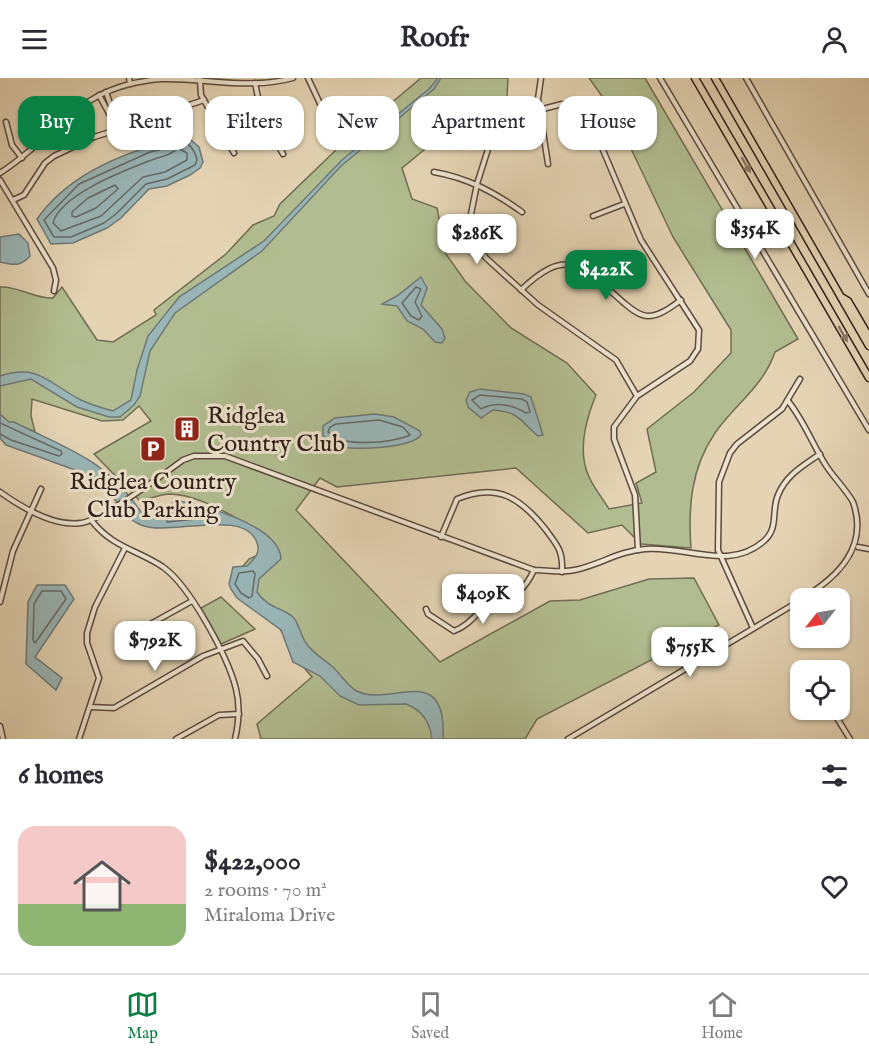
<!DOCTYPE html>
<html lang="en">
<head>
<meta charset="utf-8">
<style>
  :root { --surface:#fff; --page:#f7f7f7; --text:#2b2b33; --muted:#7c7c81; --line:#e1e1e2; --accent:#0b8043 }
  body { margin:0; font-family:"IM FELL English",serif; background:var(--page); color:var(--text); height:100vh; display:flex; flex-direction:column; font-size:22px; white-space:nowrap }
  * { box-sizing:border-box; margin:0 }
  p { font-size:20px; color:var(--muted) }
  .icon { flex:none; width:33px; height:33px; fill:none; stroke:currentColor; stroke-width:2; stroke-linecap:round; stroke-linejoin:round }
  .map { position:relative; height:661px; overflow:hidden }
  .panel { display:flex; flex-direction:column; background:var(--surface); flex:1 }
  .panel>* { flex:none }
  .guide { position:absolute; left:18px; top:18px; width:834px; height:54px; display:flex; gap:12px }
  .needle { width:39px; rotate:239deg }
  .buttons { position:absolute; left:790px; top:510px; display:grid; gap:12px }
  .buttons a { display:grid; place-items:center; width:60px; height:60px; border-radius:12px; background:var(--surface); box-shadow:0 2px 4px #0004; font-size:30px }
  .price { position:absolute; translate:-50% -51px; padding:0 14px; border-radius:12px; background:#fff; color:#222; font-size:20px; line-height:39px; filter:drop-shadow(0 2px 3px #0008) }
  .price::after { content:''; position:absolute; left:50%; top:36px; width:18px; height:14px; margin-left:-9px; background:inherit; clip-path:polygon(0 0,100% 0,50% 100%) }
  .price.active { background:var(--accent); color:#fff }
  ul { padding:0; list-style:none }
  li { display:flex; align-items:center; gap:18px; height:150px; padding:0 18px }
  li span { display:grid; place-items:center; flex:none; width:168px; height:120px; border-radius:18px; color:#555 }
  li>.icon { margin-inline-start:auto }
  span .icon { width:72px; height:72px; fill:#fffc; stroke-width:1 }
  li b { font-size:26px }
  h2 { display:flex; justify-content:space-between; align-items:center; height:72px; padding:0 18px; font-size:26px }
  .tag { padding:0 21px; border-radius:18px; background:var(--surface); box-shadow:0 2px 4px #0004; font-size:21px; line-height:54px }
  .tag.active { background:var(--accent); color:#fff }
  header { display:flex; justify-content:space-between; align-items:center; height:78px; padding:0 18px; background:var(--surface); font-size:27px; font-weight:800 }
  .tabs { display:flex; justify-content:space-around; align-items:center; height:84px; border-top:2px solid var(--line); background:var(--surface); font-size:16px; color:var(--muted) }
  .tabs a { display:grid; justify-items:center; gap:3px }
  .tabs .active { color:var(--accent) }
  .map>svg:first-child { display:block }
  .green { fill:#b1bd90; stroke:#706d54; stroke-width:1.5 }
  .water { fill:#99b6b7; stroke:#6f7977; stroke-width:1.5 }
  .lines { fill:none; stroke-linecap:round; stroke-linejoin:round }
  .shore { stroke:#646a67; stroke-width:1.5 }
  .minor-casing { stroke:#5c4b3e; stroke-width:7 }
  .highway-casing { stroke:#2f1d17; stroke-width:9 }
  .minor { stroke:#ede3ce; stroke-width:4 }
  .highway { stroke:#e4d4b4; stroke-width:6 }
  .oneway { fill:#8a7866 }
  .labels { text-anchor:middle; stroke-width:6; stroke-linejoin:round; paint-order:stroke }
  .poi-label { font-size:24px; fill:#2f1d17; stroke:#ede3ce; text-anchor:start }
</style>
</head>
<body>
<header><svg class="icon" aria-label="menu" viewBox="0 0 24 24"><path d="M4 6h16M4 12h16M4 18h16"/></svg>Roofr<svg class="icon" aria-label="person" viewBox="0 0 24 24"><circle cx="12" cy="8" r="4"/><path d="M4 21q1-7 8-7t8 7"/></svg></header>
<div class="map">
<svg width="869" height="661" viewBox="0 0 869 661">
  <rect width="100%" height="100%" fill="#e4d4b4"/>
  <filter id="stains"><feTurbulence type="fractalNoise" baseFrequency=".00333" numOctaves="4"/><feColorMatrix values="0 0 0 0 .2 0 0 0 0 .09 0 0 0 0 .02 0 0 0 .5 -.17"/></filter>
  <radialGradient id="worn" r=".72"><stop offset=".6" stop-color="#630" stop-opacity="0"/><stop offset="1" stop-color="#630" stop-opacity=".3"/></radialGradient>
  <!-- green -->
  <g class="green">
    <path d="M421,0h87l-1,19 -29,15 -18,26 -25,3 -33,27 10,31 25,9 9,46 19,27 46,47 56,35 29,32c-10,24 -19,56 -7,82 5,11 14,22 20,32l33,-6 -6,-20 20,-11 -9,-43 47,-37 37,-39v-23l-58,-93 -59,-124 -25,-35h56l153,261 -23,13c-12,35 -40,52 -60,81 -24,35 -27,74 -24,115l-50,-4 -19,-19 -34,8 -72,-65 -179,19 -17,-9 -24,32 144,152 110,-61 30,-1 69,-21 45,-1 25,47 -182,94 -12,20h-264l-4,-15 55,-47 -21,-24 1,-5 -28,-45 -26,-31 11,-13 11,-5 -3,-25c-26,-13 -58,-35 -89,-35 -9,1 -19,5 -28,7l-46,-47 57,-33 -12,-15 -16,14 -21,1 -70,-22 -1,17 4,16 -4,-2 -9,3 -22,-11v-135c19,-1 34,12 53,11l9,-11 35,53 16,2 43,-27 -2,-5 72,-56 27,-29 21,-9 6,-12 58,-56z"/>
    <polygon points="221,519 255,551 221,566 201,530"/>
  </g>
  <!-- water -->
  <g class="water">
    <path d="M438,0h3l-7,11 -93,77 -79,85 -87,62 -25,38 -10,45 -6,9 -14,12h-11l-32,-10 -46,-28 -31,7v-10c39,-13 49,8 81,24 10,5 21,8 32,11l18,-11 6,-30 11,-34 31,-39 85,-56 78,-81 88,-72z"/>
    <path d="M184,56l15,13 4,15 -3,6 -10,7 -23,11 -18,3 -28,29 -14,10 -34,15 -22,1 -14,-25c28,-40 75,-62 122,-75 10,-2 13,-9 25,-10z"/>
    <path d="M19,156l9,9 2,13c-10,11 -16,9 -30,6v-25z"/>
    <polygon points="421,199 427,210 421,227 442,251 445,260 442,265 435,264 423,251 407,243 397,228 382,226 397,218"/>
    <path d="M480,311l44,5 7,3 12,38 -5,1c-18,-15 -18,-24 -45,-26l-12,8 -13,-11 -2,-7 4,-8z"/>
    <path d="M0,336l9,8h5c55,28 93,37 129,93l16,2 16,-17c27,5 105,25 106,59l-22,20 -2,13c11,17 28,16 37,26 5,7 7,18 12,25 7,11 18,16 27,24 7,7 14,18 22,23 33,20 92,-32 88,49h-11c-2,-17 -10,-29 -26,-35l-47,1 -19,-9 -20,-20 -27,-14 -12,-32 -44,-32 -6,-9 -2,-5 4,-17 14,-1c7,-7 14,-13 10,-23 -12,-36 -88,-6 -116,-18 -22,-9 -27,-34 -44,-47 -6,-4 -15,-5 -22,-8 -22,-8 -46,-17 -69,-25l-6,-7z"/>
    <path d="M375,336l19,3 26,14 1,4c-9,13 -68,16 -83,11 -7,-2 -11,-6 -15,-11v-9l12,-8z"/>
    <polygon points="37,507 65,507 74,521 35,579 62,600 56,612 26,586 28,524"/>
  </g>
  <g class="lines">
    <!-- shore -->
    <g class="shore">
      <path d="M177,63c11,-1 18,9 20,19l-2,5 -28,14 -21,5 -29,29 -13,10 -33,14h-17l-10,-17 35,-36 71,-32 17,-4z"/>
      <path d="M178,70l9,5v7l-22,12 -22,5 -42,39 -40,15 -8,-8c7,-28 70,-52 96,-62 11,-5 20,-4 29,-13z"/>
      <polygon points="115,107 118,111 96,130 76,139 72,138 72,134 88,120"/>
      <polygon points="416,209 421,211 415,224 422,238 419,242 411,238 402,225"/>
      <path d="M480,317l42,4 5,3 3,10 -4,1c-15,-9 -30,-12 -45,-4l-9,-9z"/>
      <path d="M379,342l24,7 7,8c-17,8 -70,13 -82,-3l2,-5 6,-3z"/>
      <polyline points="0,345 61,373 62,376 59,378 11,362 0,356"/>
      <polygon points="178,429 204,436 206,440 167,444 167,440"/>
      <polygon points="253,493 255,496 252,518 249,520 241,515 235,506 239,495"/>
      <polygon points="42,513 61,513 66,521 35,565 33,562 34,526"/>
    </g>
    <defs>
      <g id="minor">
        <polyline points="129,0 130,6"/>
        <polyline points="308,0 323,32"/>
        <polyline points="541,0 538,21 548,86"/>
        <polyline points="660,0 869,352"/>
        <polyline points="746,0 869,216"/>
        <polyline points="200,2 201,17 234,75"/>
        <polyline points="255,5 262,39 283,76"/>
        <polyline points="106,14 118,48"/>
        <polyline points="99,17 118,52"/>
        <polyline points="6,44 12,67 22,80"/>
        <path d="M434,94c34,6 60,20 88,40"/>
        <path d="M0,95c62,-40 77,-88 162,-94 44,-1 88,11 131,-1"/>
        <polyline points="0,102 53,190 56,202 54,213"/>
        <polyline points="13,122 24,117 45,85 54,78 94,59 123,50 151,32 189,27 204,22"/>
        <polyline points="593,138 624,126"/>
        <path d="M521,212c47,-45 61,-24 103,13 6,5 15,13 24,13 12,0 23,-9 33,-16"/>
        <polyline points="637,318 616,282 538,227 486,180 472,161 469,146 477,106 489,68 495,54 501,47 520,37 562,26 577,32 584,40 600,65 641,162 699,252 698,271 690,283 637,318 614,349 614,361 635,417 638,472"/>
        <path d="M788,323c16,20 24,42 37,63 8,13 20,24 28,38 16,45 -15,75 -50,96"/>
        <path d="M0,414c21,15 54,35 81,31 19,-2 83,-49 102,-63l11,-4h31l309,114c14,0 27,3 41,0 24,-5 44,-19 70,-21 39,-4 84,23 119,-8 15,-13 7,-30 14,-46 8,-20 25,-29 42,-41"/>
        <path d="M91,442c22,28 45,29 72,47 27,19 65,90 73,122 4,16 3,33 -1,50"/>
        <path d="M441,459l16,-38c40,-17 64,-1 89,31 12,16 17,21 16,42"/>
        <polyline points="858,469 869,471"/>
        <polyline points="0,524 13,473 41,411"/>
        <path d="M426,531l2,5 26,17c13,-5 20,-14 29,-23 23,-19 34,-2 51,-38"/>
        <polyline points="147,548 192,523"/>
        <polyline points="753,550 718,472 719,404 730,375 737,366 782,331 800,301"/>
        <polyline points="90,629 114,630 203,578 243,563 258,581 267,598"/>
        <polyline points="832,632 850,661"/>
        <polyline points="0,648 3,661"/>
        <polyline points="79,661 99,600 87,565 87,555 95,529 125,470"/>
        <polyline points="176,661 219,637 239,636"/>
        <polyline points="568,661 801,522"/>
      </g>
      <g id="highway">
        <polyline points="695,0 869,300"/>
        <polyline points="715,0 869,268"/>
        <polyline points="843,220 848,223 869,259"/>
      </g>
    </defs>
    <!-- minor casing -->
    <use href="#minor" class="minor-casing"/>
    <!-- highway casing -->
    <use href="#highway" class="highway-casing"/>
    <!-- minor -->
    <use href="#minor" class="minor"/>
    <!-- highway -->
    <use href="#highway" class="highway"/>
  </g>
  <!-- one-way arrows -->
  <defs><path id="oneway-solid" d="M-6-.8H1V-3.2L6.5 0L1 3.2V.8H-6Z" transform="scale(1.5)"/></defs>
  <g class="oneway">
    <use href="#oneway-solid" transform="translate(746 87) rotate(60)"/>
    <use href="#oneway-solid" transform="translate(843 256) rotate(60)"/>
  </g>
  <!-- icons -->
  <defs>
    <symbol id="building-square" viewBox="-11 -11 22 22"><rect x="-9" y="-9" width="18" height="18" rx="4" fill="#8f2418" stroke="#ede3ce"/><path d="M-4-6H4V6H1V3H-1V6H-4ZM-2.5-4.3h1.7v1.8h-1.7ZM.8-4.3h1.7v1.8H.8ZM-2.5-1h1.7V.8h-1.7ZM.8-1h1.7V.8H.8Z" fill="#fff"/></symbol>
    <symbol id="parking-square" viewBox="-11 -11 22 22"><rect x="-9" y="-9" width="18" height="18" rx="4" fill="#8f2418" stroke="#ede3ce"/><path d="M-3.5-5.5H1a3.5 3.5 0 0 1 0 7H-1V5.5H-3.5ZM-1-3.4V-.6H.8a1.4 1.4 0 0 0 0-2.8Z" fill="#fff"/></symbol>
  </defs>
  <g fill-rule="evenodd">
    <use href="#building-square" x="172" y="336" width="30" height="30"/>
    <use href="#parking-square" x="138" y="356" width="30" height="30"/>
  </g>
  <g class="labels">
    <!-- poi labels -->
    <g class="poi-label">
      <text x="207" y="345">Ridglea<tspan x="207" dy="28">Country Club</tspan></text>
      <text x="153" y="411" text-anchor="middle">Ridglea Country<tspan x="153" dy="28">Club Parking</tspan></text>
    </g>
  </g>
  <rect width="100%" height="100%" filter="url(#stains)"/>
  <rect width="100%" height="100%" fill="url(#worn)"/>
</svg>
<div class="buttons">
<a><svg class="needle" viewBox="-14 -14 28 28"><path d="M0-13l5 13h-10z" fill="#e53935"/><path d="M0 13l5-13h-10z" fill="#7c7c81"/></svg></a>
<a><svg class="icon" aria-label="locate" viewBox="0 0 24 24"><circle cx="12" cy="12" r="6"/><path d="M12 2v4M12 18v4M2 12h4M18 12h4"/></svg></a>
</div>
<b class="price" style="left:755px;top:182px">$354K</b>
<b class="price" style="left:477px;top:187px">$286K</b>
<b class="price active" style="left:606px;top:223px">$422K</b>
<b class="price" style="left:483px;top:547px">$409K</b>
<b class="price" style="left:155px;top:594px">$792K</b>
<b class="price" style="left:690px;top:600px">$755K</b>
<div class="guide">
<a class="tag active">Buy</a>
<a class="tag">Rent</a>
<a class="tag">Filters</a>
<a class="tag">New</a>
<a class="tag">Apartment</a>
<a class="tag">House</a>
</div>
</div>
<section class="panel">
<h2>6 homes<svg class="icon" aria-label="filters" viewBox="0 0 24 24"><path d="M4 7h16M4 17h16"/><circle cx="9" cy="7" r="2"/><circle cx="15" cy="17" r="2"/></svg></h2>
<ul>
<li><span style="background:linear-gradient(#f6c9c9 65%,#8fb573 0)"><svg class="icon" aria-label="home" viewBox="0 0 24 24"><path d="M3 11l9-7 9 7M6 9v11h12V9"/></svg></span><div><b>$422,000</b><p>2 rooms · 70 m²</p><p>Miraloma Drive</p></div><svg class="icon" aria-label="heart" viewBox="0 0 24 24"><path d="M12 20l-8-8c-3-5 5-10 8-4 3-6 11-1 8 4z"/></svg></li>
</ul>
</section>
<nav class="tabs">
<a class="active"><svg class="icon" aria-label="map" viewBox="0 0 24 24"><path d="M3 6l6-2 6 2 6-2v14l-6 2-6-2-6 2zM9 4v14M15 6v14"/></svg>Map</a>
<a><svg class="icon" aria-label="saved" viewBox="0 0 24 24"><path d="M7 4h10v16l-5-4-5 4z"/></svg>Saved</a>
<a><svg class="icon" aria-label="home" viewBox="0 0 24 24"><path d="M3 11l9-7 9 7M6 9v11h12V9"/></svg>Home</a>
</nav>
</body>
</html>
